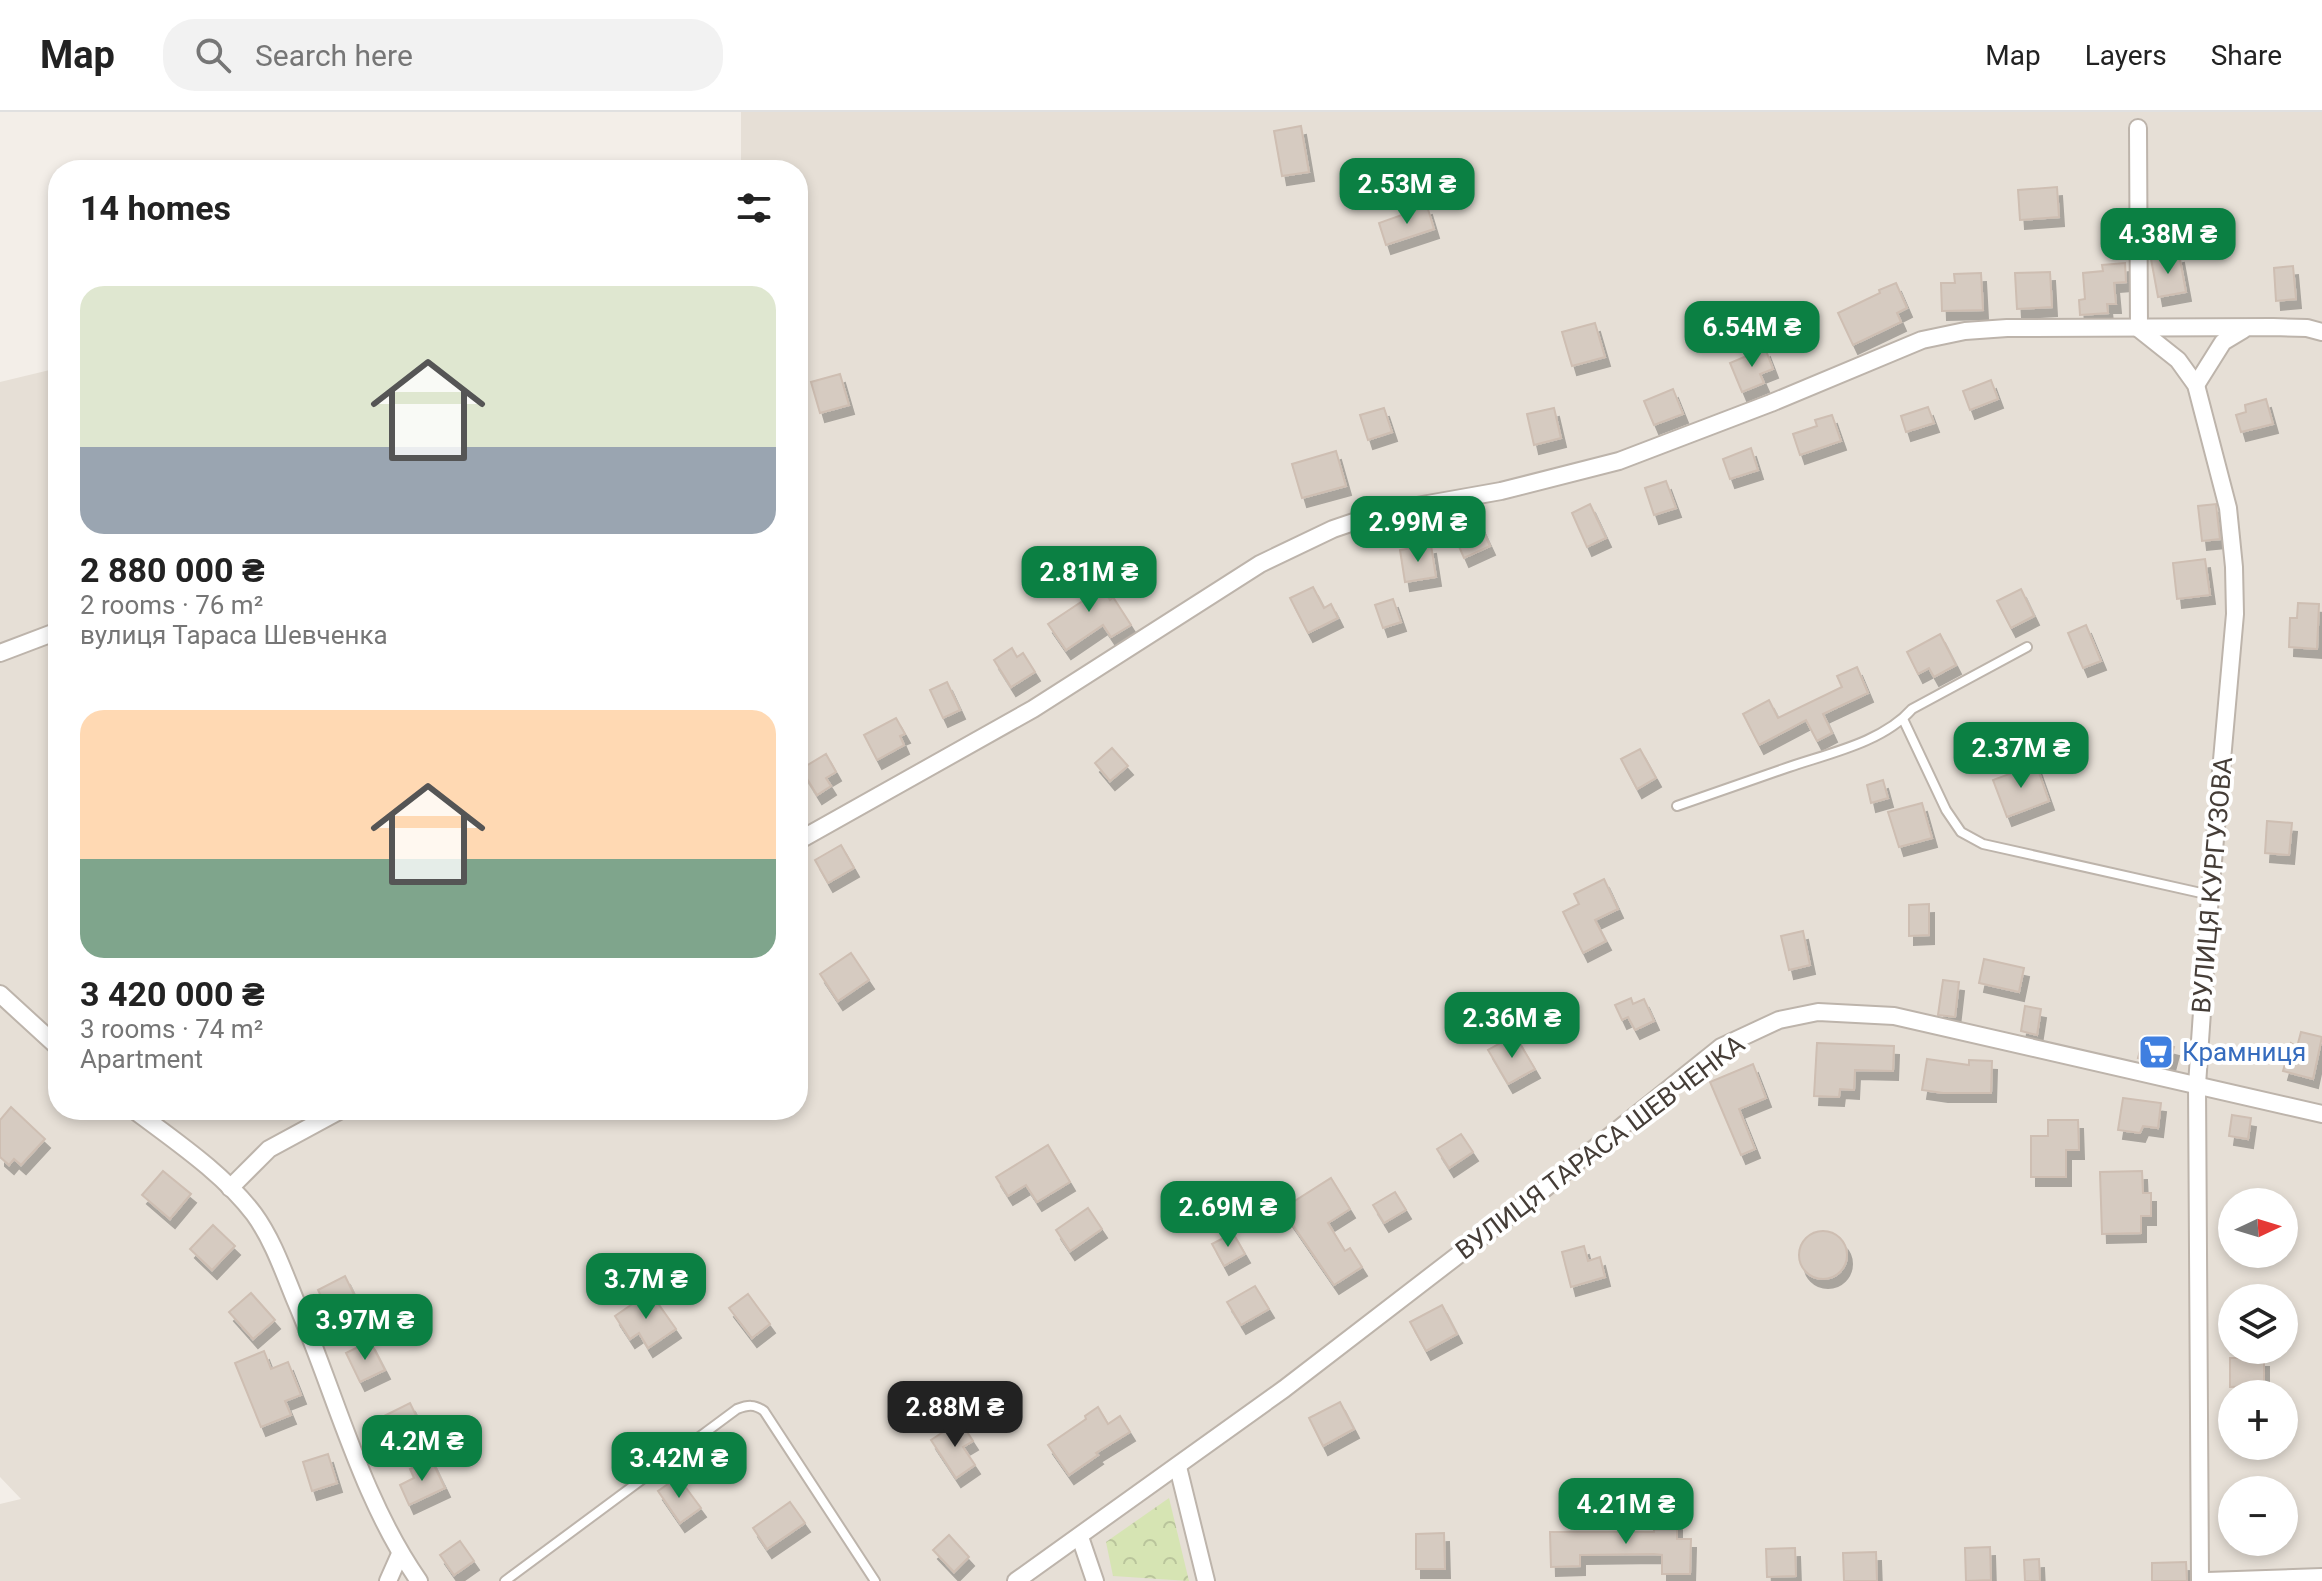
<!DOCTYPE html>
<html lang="en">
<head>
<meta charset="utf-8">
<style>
  :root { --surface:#fff; --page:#f2f2f2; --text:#222; --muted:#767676; --line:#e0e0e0; --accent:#0b8043 }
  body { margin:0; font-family:Roboto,sans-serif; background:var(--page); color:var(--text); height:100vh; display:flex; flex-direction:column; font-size:30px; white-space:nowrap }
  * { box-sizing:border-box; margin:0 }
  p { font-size:26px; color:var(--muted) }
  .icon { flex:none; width:44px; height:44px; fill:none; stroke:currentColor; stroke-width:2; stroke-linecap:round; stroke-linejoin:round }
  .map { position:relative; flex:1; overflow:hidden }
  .side { position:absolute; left:48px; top:48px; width:760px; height:960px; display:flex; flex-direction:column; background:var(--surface); border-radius:32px; box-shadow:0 4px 12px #0003 }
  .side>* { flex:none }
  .needle { width:52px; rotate:86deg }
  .buttons { position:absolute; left:2218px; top:1076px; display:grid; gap:16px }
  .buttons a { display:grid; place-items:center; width:80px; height:80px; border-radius:50%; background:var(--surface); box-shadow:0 4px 12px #0003; font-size:40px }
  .price { position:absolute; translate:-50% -68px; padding:0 18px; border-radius:16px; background:var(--accent); color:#fff; font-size:26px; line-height:52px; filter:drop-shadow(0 2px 4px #0008) }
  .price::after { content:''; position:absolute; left:50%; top:48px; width:24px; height:18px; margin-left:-12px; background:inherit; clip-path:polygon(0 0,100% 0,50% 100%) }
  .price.on { background:#222; color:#fff }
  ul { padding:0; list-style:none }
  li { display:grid; align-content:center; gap:16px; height:424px; padding:0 32px }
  li span { display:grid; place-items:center; height:248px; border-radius:24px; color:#555 }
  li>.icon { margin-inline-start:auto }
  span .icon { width:144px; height:144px; fill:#fffc; stroke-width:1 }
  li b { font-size:34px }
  h2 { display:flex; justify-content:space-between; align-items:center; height:96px; padding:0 32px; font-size:34px }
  header { display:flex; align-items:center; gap:48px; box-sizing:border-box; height:112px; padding:0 40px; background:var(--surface); border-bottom:2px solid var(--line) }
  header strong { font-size:38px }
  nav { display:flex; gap:44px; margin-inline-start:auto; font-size:28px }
  .search { width:560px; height:72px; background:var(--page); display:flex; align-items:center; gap:20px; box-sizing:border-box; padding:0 28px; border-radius:32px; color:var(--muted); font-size:30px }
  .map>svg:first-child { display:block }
  .residential { fill:#e6dfd6; fill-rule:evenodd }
  .park { fill:url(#park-crowns) }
  .building { fill:#d6cbc1; stroke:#cebeb2; stroke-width:2; filter:url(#shadow) }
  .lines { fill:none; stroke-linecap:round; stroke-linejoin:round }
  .lane-casing { stroke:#bdb4ab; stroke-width:12 }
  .street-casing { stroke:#bdb4ab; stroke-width:20 }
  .lane { stroke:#fff; stroke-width:8 }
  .street { stroke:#fff; stroke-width:16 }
  .labels { text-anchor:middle; stroke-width:8; stroke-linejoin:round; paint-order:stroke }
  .street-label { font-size:26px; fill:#453d37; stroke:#fff }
  .shop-label { font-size:26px; fill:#366cbe; stroke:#fff; text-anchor:start }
</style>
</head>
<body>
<header>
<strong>Map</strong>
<div class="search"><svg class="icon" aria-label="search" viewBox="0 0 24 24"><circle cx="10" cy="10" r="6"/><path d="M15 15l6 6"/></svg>Search here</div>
<nav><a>Map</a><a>Layers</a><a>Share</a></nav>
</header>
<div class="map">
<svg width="2322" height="1469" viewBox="0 0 2322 1469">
  <defs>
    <pattern id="park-crowns" width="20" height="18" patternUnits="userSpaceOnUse" patternTransform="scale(2)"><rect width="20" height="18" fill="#d6e4b3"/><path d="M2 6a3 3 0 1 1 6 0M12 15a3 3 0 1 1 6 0" fill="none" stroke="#b9c49b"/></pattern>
    <filter id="shadow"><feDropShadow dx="5" dy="9" stdDeviation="0" flood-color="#0004"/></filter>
  </defs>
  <rect width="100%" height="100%" fill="#f3eee8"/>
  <!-- residential -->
  <path class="residential" d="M741,0h1581v1469h-2322v-77l21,-5 -21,-22v-1095l58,-14v742h740v-940h-57zM2232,1090h52v52h-52zM2232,1186h52v52h-52zM2232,1282h52v52h-52zM2232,1378h52v52h-52z"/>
  <!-- park -->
  <polygon class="park" points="1169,1386 1189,1469 1113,1464 1106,1430"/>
  <!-- building -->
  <g class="building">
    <polygon points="1301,14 1309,60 1282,64 1274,19"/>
    <polygon points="2057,75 2059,105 2020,108 2018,78"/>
    <polygon points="1427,94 1434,117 1386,133 1379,111"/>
    <polygon points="2179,142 2186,180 2158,185 2151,147"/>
    <polygon points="2125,151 2126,170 2114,171 2116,192 2107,192 2108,201 2080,203 2079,188 2085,187 2083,161 2103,159 2102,153"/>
    <polygon points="2293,154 2296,187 2276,189 2274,156"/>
    <polygon points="2050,160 2052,195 2017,197 2015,161"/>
    <polygon points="1981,161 1983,198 1942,199 1941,171 1955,171 1954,162"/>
    <polygon points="1896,171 1907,196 1897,201 1901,210 1853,233 1838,201 1880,181 1879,178"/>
    <polygon points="1595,211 1605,245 1572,254 1562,220"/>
    <polygon points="1765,236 1773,257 1760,262 1764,271 1742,280 1730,251"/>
    <polygon points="840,262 849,293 820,301 811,270"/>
    <polygon points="1991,268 1998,287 1970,298 1963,279"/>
    <polygon points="1673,277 1683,302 1654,313 1644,289"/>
    <polygon points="2266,287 2273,312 2241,320 2236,303 2246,300 2245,293"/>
    <polygon points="1928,295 1934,311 1906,320 1901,304"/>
    <polygon points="1384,296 1392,320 1368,328 1360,303"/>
    <polygon points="1554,296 1561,326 1534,333 1527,302"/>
    <polygon points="1832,303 1841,329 1800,343 1793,322 1817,314 1815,308"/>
    <polygon points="1751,336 1758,358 1730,367 1723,347"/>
    <polygon points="1336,339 1346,374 1302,386 1292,352"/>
    <polygon points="1666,369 1676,396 1654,403 1645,376"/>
    <polygon points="1590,392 1606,426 1587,435 1572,401"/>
    <polygon points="2216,392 2220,427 2202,429 2198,394"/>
    <polygon points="1475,402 1490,434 1464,446 1450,414"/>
    <polygon points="1431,433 1436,465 1405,470 1400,438"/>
    <polygon points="2205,447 2210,483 2177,487 2173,451"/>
    <polygon points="1090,457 1110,488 1113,485 1131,513 1111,525 1103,513 1066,538 1048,512 1087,486 1075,466"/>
    <polygon points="1313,475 1324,496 1331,492 1338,506 1308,521 1290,486"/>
    <polygon points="2021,477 2034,504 2011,516 1997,489"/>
    <polygon points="1393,487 1401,510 1383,516 1375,493"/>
    <polygon points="2298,491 2319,492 2317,537 2289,535 2290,506 2297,506"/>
    <polygon points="2086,513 2101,549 2083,556 2068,521"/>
    <polygon points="1940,522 1956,553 1934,565 1929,556 1918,562 1907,540"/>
    <polygon points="1012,536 1017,545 1023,541 1035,560 1011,575 994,548"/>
    <polygon points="1857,555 1868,581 1823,602 1832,621 1817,629 1806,608 1759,633 1743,602 1769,588 1778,606 1842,575 1837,564"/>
    <polygon points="947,570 960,598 943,606 930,578"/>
    <polygon points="896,606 905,622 900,624 904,633 877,648 864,623"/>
    <polygon points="1112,636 1128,654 1110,669 1095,651"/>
    <polygon points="1640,637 1656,666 1637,677 1621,647"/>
    <polygon points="826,642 836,660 826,666 831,674 817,683 801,657"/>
    <polygon points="2036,652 2049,689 2007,705 1993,668"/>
    <polygon points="1883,668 1888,686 1871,691 1867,673"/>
    <polygon points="1922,691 1932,726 1899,735 1888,700"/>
    <polygon points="2267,709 2292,711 2289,743 2265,741"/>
    <polygon points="841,733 854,756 828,771 815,748"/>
    <polygon points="1604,767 1618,797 1595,808 1606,829 1583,841 1563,800 1579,792 1574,782"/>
    <polygon points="1929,792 1929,823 1909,824 1909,793"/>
    <polygon points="1803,819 1810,853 1789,858 1781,824"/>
    <polygon points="851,841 869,868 838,889 820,862"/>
    <polygon points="1984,847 2024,856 2019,880 1979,871"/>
    <polygon points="1943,868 1959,870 1955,905 1938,903"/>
    <polygon points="1631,886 1633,892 1644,887 1654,909 1635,918 1628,905 1622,908 1615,893"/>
    <polygon points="2025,894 2041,897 2037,923 2021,919"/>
    <polygon points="2301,920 2322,925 2313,967 2283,959 2291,931 2297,935"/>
    <polygon points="1515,923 1535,957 1508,972 1488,938"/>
    <polygon points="2143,927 2174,935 2169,954 2138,946"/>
    <polygon points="1817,931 1894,934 1893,959 1855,958 1854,978 1840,977 1839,985 1814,984"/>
    <polygon points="1927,947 1969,953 1969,948 1992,949 1991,981 1943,981 1922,978"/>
    <polygon points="1753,952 1766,986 1739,997 1755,1037 1741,1043 1710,970"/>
    <polygon points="2123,986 2161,991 2158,1016 2143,1014 2140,1021 2118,1018"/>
    <polygon points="11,995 45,1027 21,1053 14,1047 9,1053 0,1045 0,1008"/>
    <polygon points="2232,1003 2251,1006 2248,1027 2229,1024"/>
    <polygon points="2048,1008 2078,1008 2079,1038 2066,1038 2066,1065 2031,1065 2031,1024 2048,1024"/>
    <polygon points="1461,1022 1473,1040 1449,1056 1437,1037"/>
    <polygon points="1048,1033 1070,1070 1037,1090 1026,1073 1008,1084 996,1065"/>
    <polygon points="163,1059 191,1082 170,1107 142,1083"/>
    <polygon points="2142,1059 2143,1081 2151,1081 2151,1104 2141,1104 2141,1121 2102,1122 2100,1060"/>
    <polygon points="1331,1066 1350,1097 1328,1111 1345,1139 1350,1136 1362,1155 1334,1173 1282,1097"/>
    <polygon points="1395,1080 1406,1098 1384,1111 1373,1093"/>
    <polygon points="1088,1096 1102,1117 1070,1139 1056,1118"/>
    <polygon points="213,1113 235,1134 212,1158 190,1137"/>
    <circle cx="1823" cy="1143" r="24"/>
    <polygon points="1233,1121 1245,1142 1224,1154 1212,1132"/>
    <polygon points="1584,1134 1588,1149 1600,1145 1605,1165 1571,1175 1562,1140"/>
    <polygon points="345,1164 360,1195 333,1209 318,1178"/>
    <polygon points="1255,1174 1269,1197 1241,1213 1227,1190"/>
    <polygon points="650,1180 676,1217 648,1236 639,1221 630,1227 615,1204"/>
    <polygon points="251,1181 275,1208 253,1227 229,1200"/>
    <polygon points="748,1182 770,1212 752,1226 729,1196"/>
    <polygon points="1442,1193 1457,1222 1426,1239 1410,1210"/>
    <polygon points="370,1229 385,1258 360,1270 346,1241"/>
    <polygon points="264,1239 271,1257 288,1250 301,1283 285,1289 291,1303 261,1315 235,1251"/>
    <polygon points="2230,1246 2264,1246 2264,1274 2230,1275"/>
    <polygon points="1340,1290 1354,1317 1323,1334 1309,1306"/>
    <polygon points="410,1291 422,1316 383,1335 376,1320 383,1316 378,1307"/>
    <polygon points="1098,1295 1108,1312 1120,1304 1130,1320 1096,1341 1098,1343 1069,1363 1048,1333 1086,1307 1085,1304"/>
    <polygon points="960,1309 973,1329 963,1335 975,1353 956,1366 931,1328"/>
    <polygon points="328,1342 337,1371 312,1379 303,1350"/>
    <polygon points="431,1347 445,1376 409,1393 400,1373 414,1366 410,1357"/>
    <polygon points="678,1365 701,1396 680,1411 658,1379"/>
    <polygon points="790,1390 805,1411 767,1437 753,1416"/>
    <polygon points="1654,1402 1677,1402 1677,1427 1691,1427 1690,1462 1662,1462 1662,1443 1654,1442 1580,1443 1580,1454 1551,1455 1550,1420 1654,1420"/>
    <polygon points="1444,1421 1445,1457 1416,1457 1416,1422"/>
    <polygon points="949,1423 969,1445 954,1460 933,1438"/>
    <polygon points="460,1429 474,1449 454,1463 440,1443"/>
    <polygon points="1990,1435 1991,1468 1966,1469 1965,1436"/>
    <polygon points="1795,1436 1796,1464 1767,1465 1766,1437"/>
    <polygon points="1876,1440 1877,1469 1844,1469 1843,1441"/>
    <polygon points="2039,1447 2040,1469 2025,1469 2024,1448"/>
    <polygon points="2186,1450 2187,1469 2152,1469 2152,1451"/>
  </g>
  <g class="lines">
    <defs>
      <g id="lane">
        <polyline points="1903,607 1946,698 1961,720 1983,732 2210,783"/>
        <path d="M1677,694c37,-13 75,-26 112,-39 41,-14 94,-25 123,-58l115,-62"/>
        <path d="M505,1469l232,-172c11,-4 17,-5 27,2l111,170"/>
      </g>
      <g id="street">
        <polyline points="2138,16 2139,217 2178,248 2196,273 2228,396 2234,455 2235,502 2210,783 2197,973 2200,1469"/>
        <polyline points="2196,273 2223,230 2243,218"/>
        <polyline points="0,541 58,519"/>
        <polyline points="798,729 1033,597 1260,452 1333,417 1383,400 1501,379 1619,349 1771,291 1922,228 1965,219 2007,216 2273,215 2307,216 2322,220"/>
        <polyline points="0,882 58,935"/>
        <path d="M134,998c41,31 89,63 120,104 19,26 30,59 42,88 40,93 65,196 123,279"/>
        <polyline points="230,1076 269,1037 341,998"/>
        <polyline points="1178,1355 1206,1469"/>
        <polyline points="1080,1425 1095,1469"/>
        <polyline points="388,1469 400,1442"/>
        <polyline points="1016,1469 1284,1277 1544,1077 1721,935 1779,908 1818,900 1894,904 2322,1002"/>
        <polyline points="2207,1469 2322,1465"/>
      </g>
    </defs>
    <!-- lane casing -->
    <use href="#lane" class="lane-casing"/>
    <!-- street casing -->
    <use href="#street" class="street-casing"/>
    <!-- lane -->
    <use href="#lane" class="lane"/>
    <!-- street -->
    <use href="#street" class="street"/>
  </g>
  <!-- icons -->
  <defs>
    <symbol id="supermarket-square" viewBox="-11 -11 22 22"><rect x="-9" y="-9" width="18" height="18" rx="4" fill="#3f7fe0" stroke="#fff"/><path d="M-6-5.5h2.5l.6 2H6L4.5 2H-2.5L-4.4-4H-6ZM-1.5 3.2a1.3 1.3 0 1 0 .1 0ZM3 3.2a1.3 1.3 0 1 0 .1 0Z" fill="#fff"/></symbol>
  </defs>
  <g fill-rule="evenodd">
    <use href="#supermarket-square" x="2136" y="920" width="40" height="40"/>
  </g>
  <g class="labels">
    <!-- street labels -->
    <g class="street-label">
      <text transform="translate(2212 773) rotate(-85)" y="9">ВУЛИЦЯ КУРГУЗОВА</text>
      <text transform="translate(1600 1035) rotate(-37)" y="9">ВУЛИЦЯ ТАРАСА ШЕВЧЕНКА</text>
    </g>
    <!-- shop labels -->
    <g class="shop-label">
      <text x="2182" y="949">Крамниця</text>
    </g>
  </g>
</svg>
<div class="buttons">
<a><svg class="needle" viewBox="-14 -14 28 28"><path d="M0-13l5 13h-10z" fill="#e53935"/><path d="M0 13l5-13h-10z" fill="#767676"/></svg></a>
<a><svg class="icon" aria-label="layers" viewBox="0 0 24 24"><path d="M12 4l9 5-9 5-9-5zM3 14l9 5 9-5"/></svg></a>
<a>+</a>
<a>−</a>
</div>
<b class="price" style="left:1407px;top:114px">2.53M ₴</b>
<b class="price" style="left:2168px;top:164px">4.38M ₴</b>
<b class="price" style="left:1752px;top:257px">6.54M ₴</b>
<b class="price" style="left:1418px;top:452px">2.99M ₴</b>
<b class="price" style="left:1089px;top:502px">2.81M ₴</b>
<b class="price" style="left:2021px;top:678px">2.37M ₴</b>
<b class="price" style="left:1512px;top:948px">2.36M ₴</b>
<b class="price" style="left:1228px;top:1137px">2.69M ₴</b>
<b class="price" style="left:646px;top:1209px">3.7M ₴</b>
<b class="price" style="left:365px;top:1250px">3.97M ₴</b>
<b class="price on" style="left:955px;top:1337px">2.88M ₴</b>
<b class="price" style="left:422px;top:1371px">4.2M ₴</b>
<b class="price" style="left:679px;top:1388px">3.42M ₴</b>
<b class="price" style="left:1626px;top:1434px">4.21M ₴</b>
<section class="side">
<h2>14 homes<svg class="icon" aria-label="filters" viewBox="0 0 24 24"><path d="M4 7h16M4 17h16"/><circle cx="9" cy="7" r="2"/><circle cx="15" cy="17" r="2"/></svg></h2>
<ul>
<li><span style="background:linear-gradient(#dfe7d0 65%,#9aa5b1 0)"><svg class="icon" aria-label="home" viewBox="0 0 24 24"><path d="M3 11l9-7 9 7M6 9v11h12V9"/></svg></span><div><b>2 880 000 ₴</b><p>2 rooms · 76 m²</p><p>вулиця Тараса Шевченка</p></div></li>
<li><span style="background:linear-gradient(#ffd9b3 60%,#7fa58c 0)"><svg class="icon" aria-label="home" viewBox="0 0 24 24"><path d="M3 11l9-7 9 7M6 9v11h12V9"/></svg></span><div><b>3 420 000 ₴</b><p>3 rooms · 74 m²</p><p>Apartment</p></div></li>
</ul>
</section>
</div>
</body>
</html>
